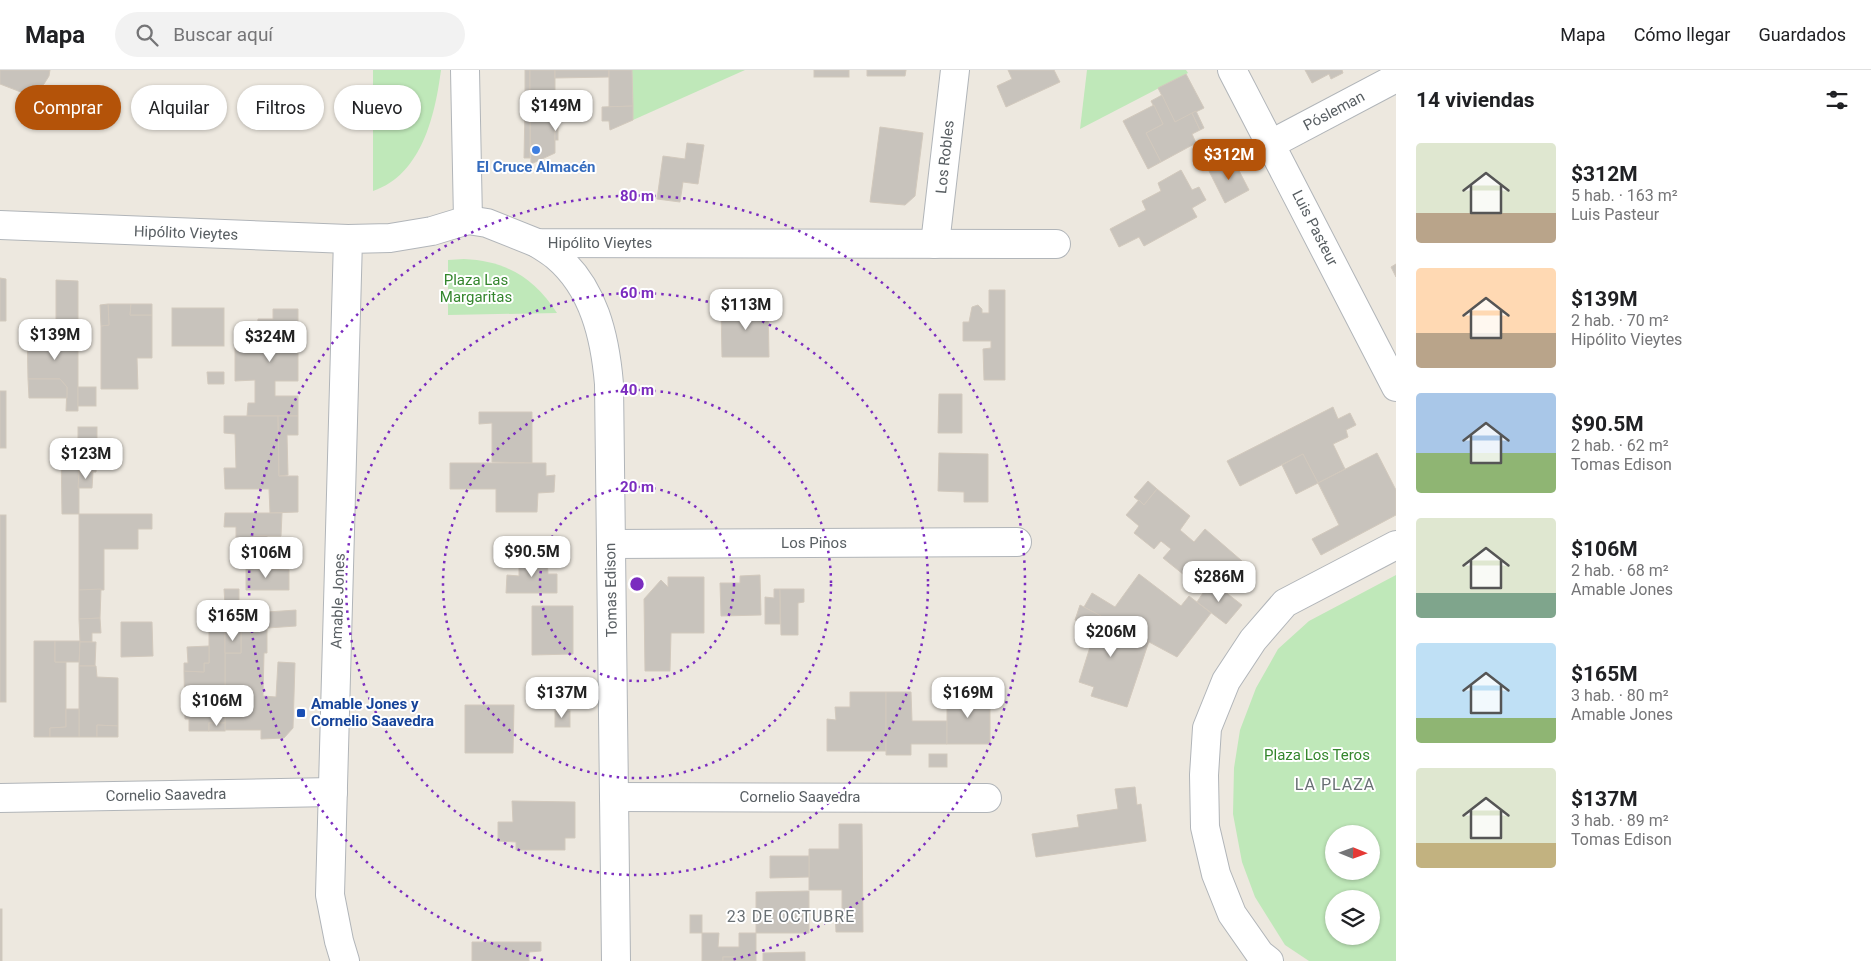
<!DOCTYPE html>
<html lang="es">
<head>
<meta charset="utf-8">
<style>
  :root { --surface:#fff; --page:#f2f2f2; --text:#202124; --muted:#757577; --line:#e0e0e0; --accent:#b45309 }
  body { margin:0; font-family:Roboto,sans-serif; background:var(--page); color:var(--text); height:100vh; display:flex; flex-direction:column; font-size:19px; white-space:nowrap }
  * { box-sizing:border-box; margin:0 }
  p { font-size:16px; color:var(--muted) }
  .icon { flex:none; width:28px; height:28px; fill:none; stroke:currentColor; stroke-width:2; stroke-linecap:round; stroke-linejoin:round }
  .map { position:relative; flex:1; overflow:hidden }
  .sheet { display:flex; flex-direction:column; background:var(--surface); width:475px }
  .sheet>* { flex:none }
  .guide { position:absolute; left:15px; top:15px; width:475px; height:45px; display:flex; gap:10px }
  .needle { width:32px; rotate:91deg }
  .controls { position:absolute; left:1325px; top:755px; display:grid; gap:10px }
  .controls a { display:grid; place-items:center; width:55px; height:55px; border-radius:50%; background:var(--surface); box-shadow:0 1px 4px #0004; font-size:25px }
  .price { position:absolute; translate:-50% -42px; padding:0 11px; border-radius:10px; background:#fff; color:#222; font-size:16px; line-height:32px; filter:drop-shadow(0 1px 2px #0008) }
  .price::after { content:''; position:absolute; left:50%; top:30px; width:15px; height:11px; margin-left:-8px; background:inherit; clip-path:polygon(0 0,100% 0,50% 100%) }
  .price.current { background:var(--accent); color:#fff }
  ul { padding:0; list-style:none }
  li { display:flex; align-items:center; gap:15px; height:125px; padding:0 20px }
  li span { display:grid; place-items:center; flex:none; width:140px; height:100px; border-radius:5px; color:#555 }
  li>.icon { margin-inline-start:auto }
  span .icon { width:60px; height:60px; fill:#fffc; stroke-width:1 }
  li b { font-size:21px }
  h2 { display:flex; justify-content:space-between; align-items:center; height:60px; padding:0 20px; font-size:21px }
  .pill { padding:0 18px; border-radius:22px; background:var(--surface); box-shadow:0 1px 4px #0004; font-size:18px; line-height:45px }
  .pill.current { background:var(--accent); color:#fff }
  header { display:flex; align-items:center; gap:30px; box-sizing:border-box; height:70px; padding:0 25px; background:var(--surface); border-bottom:1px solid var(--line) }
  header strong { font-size:24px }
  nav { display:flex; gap:28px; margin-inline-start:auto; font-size:18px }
  .search { width:350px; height:45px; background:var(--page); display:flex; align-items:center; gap:12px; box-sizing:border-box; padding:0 18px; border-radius:28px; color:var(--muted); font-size:19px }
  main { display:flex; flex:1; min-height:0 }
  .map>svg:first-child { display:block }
  .green { fill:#bfe8b9; fill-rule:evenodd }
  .building { fill:#c8c3bc; stroke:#d2c9bd }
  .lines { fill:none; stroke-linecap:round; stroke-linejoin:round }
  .minor-casing { stroke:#b1b5b9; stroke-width:30 }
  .tertiary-casing { stroke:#b1b5b9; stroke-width:30 }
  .minor { stroke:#fff; stroke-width:28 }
  .tertiary { stroke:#fff; stroke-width:28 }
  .ring { fill:none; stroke:#7b2cbf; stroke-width:2.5; stroke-dasharray:2.5 5 }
  .shop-dot { fill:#3f7fe0; stroke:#fff; stroke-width:2 }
  .transit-dot { fill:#1a4fb4; stroke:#fff; stroke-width:2 }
  .labels { text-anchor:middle; stroke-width:4; stroke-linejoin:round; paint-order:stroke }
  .street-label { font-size:15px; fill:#585e62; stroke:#fff }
  .shop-label { font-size:15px; font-weight:bold; fill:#366cbe; stroke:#fff }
  .park-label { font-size:15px; fill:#34862d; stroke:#fff }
  .transit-label { font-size:15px; font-weight:bold; fill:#164399; stroke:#fff; text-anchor:start }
  .neighbourhood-label { font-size:16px; letter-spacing:1px; fill:#697074; stroke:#fff }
  .centre { fill:#7b2cbf; stroke:#fff; stroke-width:2.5 }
  .ring-label { font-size:15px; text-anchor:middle; font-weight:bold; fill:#7b2cbf; stroke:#fff; stroke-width:4; stroke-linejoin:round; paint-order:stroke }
</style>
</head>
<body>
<header>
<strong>Mapa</strong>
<div class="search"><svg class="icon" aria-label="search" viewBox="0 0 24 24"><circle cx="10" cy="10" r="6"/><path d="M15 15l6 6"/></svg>Buscar aquí</div>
<nav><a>Mapa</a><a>Cómo llegar</a><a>Guardados</a></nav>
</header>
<main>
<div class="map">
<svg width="1396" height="891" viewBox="0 0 1396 891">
  <rect width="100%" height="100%" fill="#ede8df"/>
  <!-- green -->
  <g class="green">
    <path d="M373,0h68c-6,45 -19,104 -68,121z"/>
    <polygon points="632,0 745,0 633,50"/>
    <polygon points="1087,0 1186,0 1188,3 1080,59"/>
    <path d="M464,189c43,2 70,19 93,54l-109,2v-55z"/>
    <path d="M1396,505v386h-87l-24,-16 -30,-48 -13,-35 -9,-48 1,-46 6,-38 16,-42 22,-39 31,-28zM1334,764h37v37h-37zM1334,829h37v37h-37z"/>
  </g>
  <!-- building -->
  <g class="building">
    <polygon points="0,0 50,0 49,6 44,14 35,21 26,24 0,14"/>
    <rect x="525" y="0" width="5" height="24"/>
    <polygon points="530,0 555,0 555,23 530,24"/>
    <polygon points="555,0 609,0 609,7 555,8"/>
    <polygon points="609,0 632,0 633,36 609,37"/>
    <rect x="814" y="0" width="35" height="7"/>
    <polygon points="867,0 906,0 905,6 867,6"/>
    <polygon points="1008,0 1054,0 1060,12 1006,37 997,16 1012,9"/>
    <polygon points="1305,0 1342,0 1343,3 1331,9 1329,4 1312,13"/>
    <polygon points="1186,4 1204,38 1175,52 1158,18"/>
    <polygon points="555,23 555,38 534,38 533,24"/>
    <polygon points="1162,25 1175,52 1192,43 1200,60 1192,64 1196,73 1161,92 1146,63 1163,54 1151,31"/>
    <polygon points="1154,35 1163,54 1146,63 1161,92 1148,99 1123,51"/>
    <polygon points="633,36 633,50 610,60 609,51 602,51 602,37"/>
    <polygon points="525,38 530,38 530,88 524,88"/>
    <polygon points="530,38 555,38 555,83 531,94"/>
    <polygon points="1196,41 1204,58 1200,60 1192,43"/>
    <rect x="555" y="55" width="3" height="15"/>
    <polygon points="880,57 923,63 915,126 905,135 870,132"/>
    <polygon points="687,73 704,75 698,114 683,112 680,132 657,129 663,86 685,89"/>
    <polygon points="1233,89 1249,120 1225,133 1209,101"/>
    <polygon points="1181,100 1192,120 1199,117 1206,130 1192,138 1197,147 1144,176 1139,167 1119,177 1110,159 1146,140 1142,131 1161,121 1158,113"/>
    <polygon points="1396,194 1396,207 1391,197"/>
    <polygon points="0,208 6,209 6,251 0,251"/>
    <polygon points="56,210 78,211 78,250 56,250"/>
    <polygon points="989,220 1005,220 1005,310 984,310 983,279 991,278 991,271 963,271 963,252 969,252 972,237 978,235 982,239 982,243 989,243"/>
    <polygon points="746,232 768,232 769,287 722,287 721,237 746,237"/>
    <polygon points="108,234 131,234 130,245 152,245 152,288 137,288 138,319 101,319 101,256 109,255"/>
    <polygon points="108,234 109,255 101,256 100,235"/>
    <polygon points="131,234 152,234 152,245 130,245"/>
    <rect x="172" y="238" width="52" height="38"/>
    <polygon points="273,239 298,239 298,311 275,311 275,326 298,326 298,346 247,346 248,333 255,333 255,310 235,311 235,264 257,264 258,249 273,249"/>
    <polygon points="27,260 60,260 60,269 78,269 78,341 66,341 67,317 60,309 28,309"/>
    <polygon points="207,302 224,302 224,314 208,314"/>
    <polygon points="28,309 60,309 67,317 67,328 29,328"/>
    <rect x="78" y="317" width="18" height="19"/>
    <rect x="0" y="321" width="6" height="57"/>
    <polygon points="939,324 962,324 962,363 938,363"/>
    <polygon points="1333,337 1338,349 1350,343 1356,355 1346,360 1348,367 1333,374 1345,399 1318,413 1303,384 1240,416 1227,391"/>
    <polygon points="479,342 532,342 532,393 492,392 492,353 479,354"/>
    <polygon points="224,346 278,346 279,406 298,406 298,442 270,443 269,419 225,419 224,398 236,398 235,364 224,363"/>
    <polygon points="278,346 298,346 298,365 287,365 288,405 279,406"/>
    <rect x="78" y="357" width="19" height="29"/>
    <polygon points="61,377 79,377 79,444 62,444"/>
    <polygon points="939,383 988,384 988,432 964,432 964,422 938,421"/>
    <polygon points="1377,383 1396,420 1396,445 1321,485 1312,469 1339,455 1318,413"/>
    <polygon points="1303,384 1318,413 1296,424 1282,395"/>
    <polygon points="78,386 97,386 96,402 79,402"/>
    <polygon points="450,393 546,393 546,406 555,405 554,422 538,423 537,442 496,442 496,419 450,419"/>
    <polygon points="79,402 93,402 92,418 78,418"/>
    <polygon points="1148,411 1157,419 1144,435 1134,427"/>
    <polygon points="1157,419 1190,446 1180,460 1194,472 1205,459 1242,491 1220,518 1211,511 1204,521 1163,488 1171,479 1161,471 1154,479 1134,463 1139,456 1126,445 1139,430 1144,435"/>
    <polygon points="225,443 282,443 281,466 254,466 254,480 260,480 260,499 253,499 253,491 242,491 242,479 236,479 236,457 224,457"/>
    <polygon points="79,444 152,444 152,459 138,459 138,479 104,479 104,520 79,520"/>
    <rect x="0" y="445" width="6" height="187"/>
    <polygon points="254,466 267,466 267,479 273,479 273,499 260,499 260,480 254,480"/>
    <polygon points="519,488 547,488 548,504 557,504 557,523 506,523 507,505 519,506"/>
    <polygon points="246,491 253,491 253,499 289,500 289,520 246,520"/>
    <polygon points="1139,504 1181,536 1189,526 1211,543 1177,587 1084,537 1092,523 1115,537"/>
    <polygon points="760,505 761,545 721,546 720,513 740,513 740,506"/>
    <polygon points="668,507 704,507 704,563 671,563 670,601 645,601 644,529 661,510 668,517"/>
    <polygon points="1211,511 1242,535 1226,554 1197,532"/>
    <polygon points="101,519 100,548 79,549 79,520"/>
    <polygon points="224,519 239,519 239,534 225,535"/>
    <polygon points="774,519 780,519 780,554 765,554 765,527 774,528"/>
    <polygon points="780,519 804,519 804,532 798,533 798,565 781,565"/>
    <polygon points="239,534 239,547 224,547 225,535"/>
    <polygon points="1080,535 1149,571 1127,637 1091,626 1094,617 1079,612 1091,574 1084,572 1090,555 1075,550"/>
    <polygon points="532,536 573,536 573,584 532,585"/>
    <polygon points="296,540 296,556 225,561 224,547 239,547 239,544"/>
    <polygon points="100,548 101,563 92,563 92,572 80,572 79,549"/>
    <polygon points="121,552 152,552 153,586 121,587"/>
    <polygon points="267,558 267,583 264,583 263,626 276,627 278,592 295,593 293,658 284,668 261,669 261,660 225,660 225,583 241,583 241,560"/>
    <polygon points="209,559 225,559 225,653 209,653 209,661 189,661 189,649 185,649 184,601 204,602 204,593 209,593"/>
    <polygon points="241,560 241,583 225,583 225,561"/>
    <polygon points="34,571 55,571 55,592 66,592 66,657 50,658 50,667 34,667"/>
    <polygon points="55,571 80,571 79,592 55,592"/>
    <polygon points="80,572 96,572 95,596 79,596"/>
    <polygon points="209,576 209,593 204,593 204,602 184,601 184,593 188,593 187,577"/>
    <polygon points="79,596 96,596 97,607 118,608 118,656 97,655 97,667 79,667"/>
    <polygon points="850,622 886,622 886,681 827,681 827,649 836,650 835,637 850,637"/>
    <polygon points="886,622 911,622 912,651 947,651 947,674 911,674 911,685 886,685"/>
    <rect x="947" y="624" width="43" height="50"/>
    <polygon points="465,635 514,635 513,683 465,683"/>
    <polygon points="66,639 79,639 79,667 50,667 50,658 66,657"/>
    <rect x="555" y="641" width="15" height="16"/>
    <rect x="209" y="653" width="16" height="8"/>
    <polygon points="97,655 118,656 118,667 97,667"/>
    <rect x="929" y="684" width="18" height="13"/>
    <polygon points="1135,717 1137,735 1141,734 1146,771 1036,787 1032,764 1079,757 1077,745 1118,739 1115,719"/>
    <polygon points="512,731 575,732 575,768 565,768 565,780 516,780 516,772 498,771 498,752 513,752"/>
    <polygon points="839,754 862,754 863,862 836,862 835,842 842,842 842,820 809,820 809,779 839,779"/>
    <polygon points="770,786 809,786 809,807 770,808"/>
    <polygon points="809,821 809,863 756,863 756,822"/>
    <rect x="0" y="839" width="2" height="52"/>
    <rect x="690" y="845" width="12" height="18"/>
    <polygon points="702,863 719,863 718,877 739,877 739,863 756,863 756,891 735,891 735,887 723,887 723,891 702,891"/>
    <polygon points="472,872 541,872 541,881 529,882 529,891 472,891"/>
    <polygon points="805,882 805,891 763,891 763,883"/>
    <rect x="723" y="887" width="12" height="4"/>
  </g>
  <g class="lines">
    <defs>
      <g id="minor">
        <polyline points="1232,0 1396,317"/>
        <polyline points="1271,74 1396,8"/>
        <polyline points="468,150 487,153 537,173 1056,174"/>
        <polyline points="0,155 348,169"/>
        <path d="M537,173c6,4 13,8 19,13 38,32 49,81 53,128l7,577"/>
        <polyline points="935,174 955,0"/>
        <polyline points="611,474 1017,472"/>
        <polyline points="614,727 987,728"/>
        <polyline points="0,728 333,722"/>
        <polyline points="1269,891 1260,884 1232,844 1216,804 1205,757 1204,705 1207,658 1226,611 1253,570 1285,533 1396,475"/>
      </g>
      <polyline id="tertiary" points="345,891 339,871 330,825 348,169 390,168 432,161 468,150 465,0"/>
    </defs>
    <!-- minor casing -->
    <use href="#minor" class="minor-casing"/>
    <!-- tertiary casing -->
    <use href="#tertiary" class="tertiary-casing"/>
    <!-- minor -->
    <use href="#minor" class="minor"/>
    <!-- tertiary -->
    <use href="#tertiary" class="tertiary"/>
  </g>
  <!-- distance rings -->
  <g class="ring">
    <circle cx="637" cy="514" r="97"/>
    <circle cx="637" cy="514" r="194"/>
    <circle cx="637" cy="514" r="291"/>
    <path d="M543 890A388 388 0 1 1 731 890"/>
  </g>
  <!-- markers -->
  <circle class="shop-dot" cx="536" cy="80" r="5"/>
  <rect class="transit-dot" x="296" y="638" width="10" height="10" rx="2.5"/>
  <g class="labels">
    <!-- street labels -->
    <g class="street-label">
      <text transform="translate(1334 41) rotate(-28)" y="5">Pósleman</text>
      <text transform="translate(945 87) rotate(-84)" y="5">Los Robles</text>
      <text transform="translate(1315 158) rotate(63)" y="5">Luis Pasteur</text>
      <text transform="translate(186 163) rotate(2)" y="5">Hipólito Vieytes</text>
      <text x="600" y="178">Hipólito Vieytes</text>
      <text x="814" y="478">Los Pinos</text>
      <text transform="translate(611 520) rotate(-91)" y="5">Tomas Edison</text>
      <text transform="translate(338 531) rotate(-88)" y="5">Amable Jones</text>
      <text transform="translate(166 725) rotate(-1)" y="5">Cornelio Saavedra</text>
      <text x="800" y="732">Cornelio Saavedra</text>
    </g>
    <!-- shop labels -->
    <g class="shop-label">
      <text x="536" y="102">El Cruce Almacén</text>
    </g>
    <!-- park labels -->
    <g class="park-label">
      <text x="476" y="215">Plaza Las<tspan x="476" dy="17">Margaritas</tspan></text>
      <text x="1317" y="690">Plaza Los Teros</text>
    </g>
    <!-- transit labels -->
    <g class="transit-label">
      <text x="311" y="639">Amable Jones y<tspan x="311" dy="17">Cornelio Saavedra</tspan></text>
    </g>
    <!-- neighbourhood labels -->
    <g class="neighbourhood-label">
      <text x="1335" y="720">LA PLAZA</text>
      <text x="791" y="852">23 DE OCTUBRE</text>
    </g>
  </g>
  <circle cx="637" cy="514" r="8" class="centre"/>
  <g class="ring-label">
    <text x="637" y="131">80 m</text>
    <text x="637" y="228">60 m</text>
    <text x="637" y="325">40 m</text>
    <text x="637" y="422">20 m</text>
  </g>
</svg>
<div class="controls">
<a><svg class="needle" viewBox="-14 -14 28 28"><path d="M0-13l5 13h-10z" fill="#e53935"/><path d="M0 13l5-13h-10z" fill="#757577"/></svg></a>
<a><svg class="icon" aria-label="layers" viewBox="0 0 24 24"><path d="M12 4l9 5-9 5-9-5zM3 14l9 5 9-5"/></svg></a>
</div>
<b class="price" style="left:556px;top:62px">$149M</b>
<b class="price current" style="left:1229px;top:111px">$312M</b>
<b class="price" style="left:746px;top:261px">$113M</b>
<b class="price" style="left:55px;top:291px">$139M</b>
<b class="price" style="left:270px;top:293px">$324M</b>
<b class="price" style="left:86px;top:410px">$123M</b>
<b class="price" style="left:532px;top:508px">$90.5M</b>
<b class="price" style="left:266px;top:509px">$106M</b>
<b class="price" style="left:1219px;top:533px">$286M</b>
<b class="price" style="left:233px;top:572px">$165M</b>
<b class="price" style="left:1111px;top:588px">$206M</b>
<b class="price" style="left:562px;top:649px">$137M</b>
<b class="price" style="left:968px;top:649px">$169M</b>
<b class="price" style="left:217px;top:657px">$106M</b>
<div class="guide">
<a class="pill current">Comprar</a>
<a class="pill">Alquilar</a>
<a class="pill">Filtros</a>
<a class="pill">Nuevo</a>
</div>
</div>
<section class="sheet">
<h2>14 viviendas<svg class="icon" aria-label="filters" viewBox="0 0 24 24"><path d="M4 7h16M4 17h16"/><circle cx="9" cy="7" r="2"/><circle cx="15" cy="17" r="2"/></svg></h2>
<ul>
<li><span style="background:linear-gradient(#dfe7d0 70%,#b9a48a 0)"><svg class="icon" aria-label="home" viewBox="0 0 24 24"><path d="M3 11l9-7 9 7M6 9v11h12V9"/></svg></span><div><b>$312M</b><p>5 hab. · 163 m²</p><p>Luis Pasteur</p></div></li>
<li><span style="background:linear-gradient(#ffd9b3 65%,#b9a48a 0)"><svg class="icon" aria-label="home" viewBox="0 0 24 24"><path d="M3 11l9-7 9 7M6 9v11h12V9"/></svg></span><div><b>$139M</b><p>2 hab. · 70 m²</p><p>Hipólito Vieytes</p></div></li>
<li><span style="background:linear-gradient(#a9c7e8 60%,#8fb573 0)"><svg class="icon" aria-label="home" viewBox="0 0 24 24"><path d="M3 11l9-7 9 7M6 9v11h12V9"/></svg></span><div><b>$90.5M</b><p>2 hab. · 62 m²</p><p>Tomas Edison</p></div></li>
<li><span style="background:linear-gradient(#dfe7d0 75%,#7fa58c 0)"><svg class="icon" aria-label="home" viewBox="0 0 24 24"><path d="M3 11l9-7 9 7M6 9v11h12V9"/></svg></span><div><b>$106M</b><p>2 hab. · 68 m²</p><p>Amable Jones</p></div></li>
<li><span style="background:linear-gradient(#bfe0f5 75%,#8fb573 0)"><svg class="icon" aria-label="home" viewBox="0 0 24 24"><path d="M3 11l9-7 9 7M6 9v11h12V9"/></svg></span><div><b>$165M</b><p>3 hab. · 80 m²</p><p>Amable Jones</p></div></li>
<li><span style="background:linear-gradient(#dfe7d0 75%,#c2b280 0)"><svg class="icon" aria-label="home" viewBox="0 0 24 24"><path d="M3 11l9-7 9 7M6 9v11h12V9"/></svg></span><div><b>$137M</b><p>3 hab. · 89 m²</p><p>Tomas Edison</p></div></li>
</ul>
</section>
</main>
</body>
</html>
